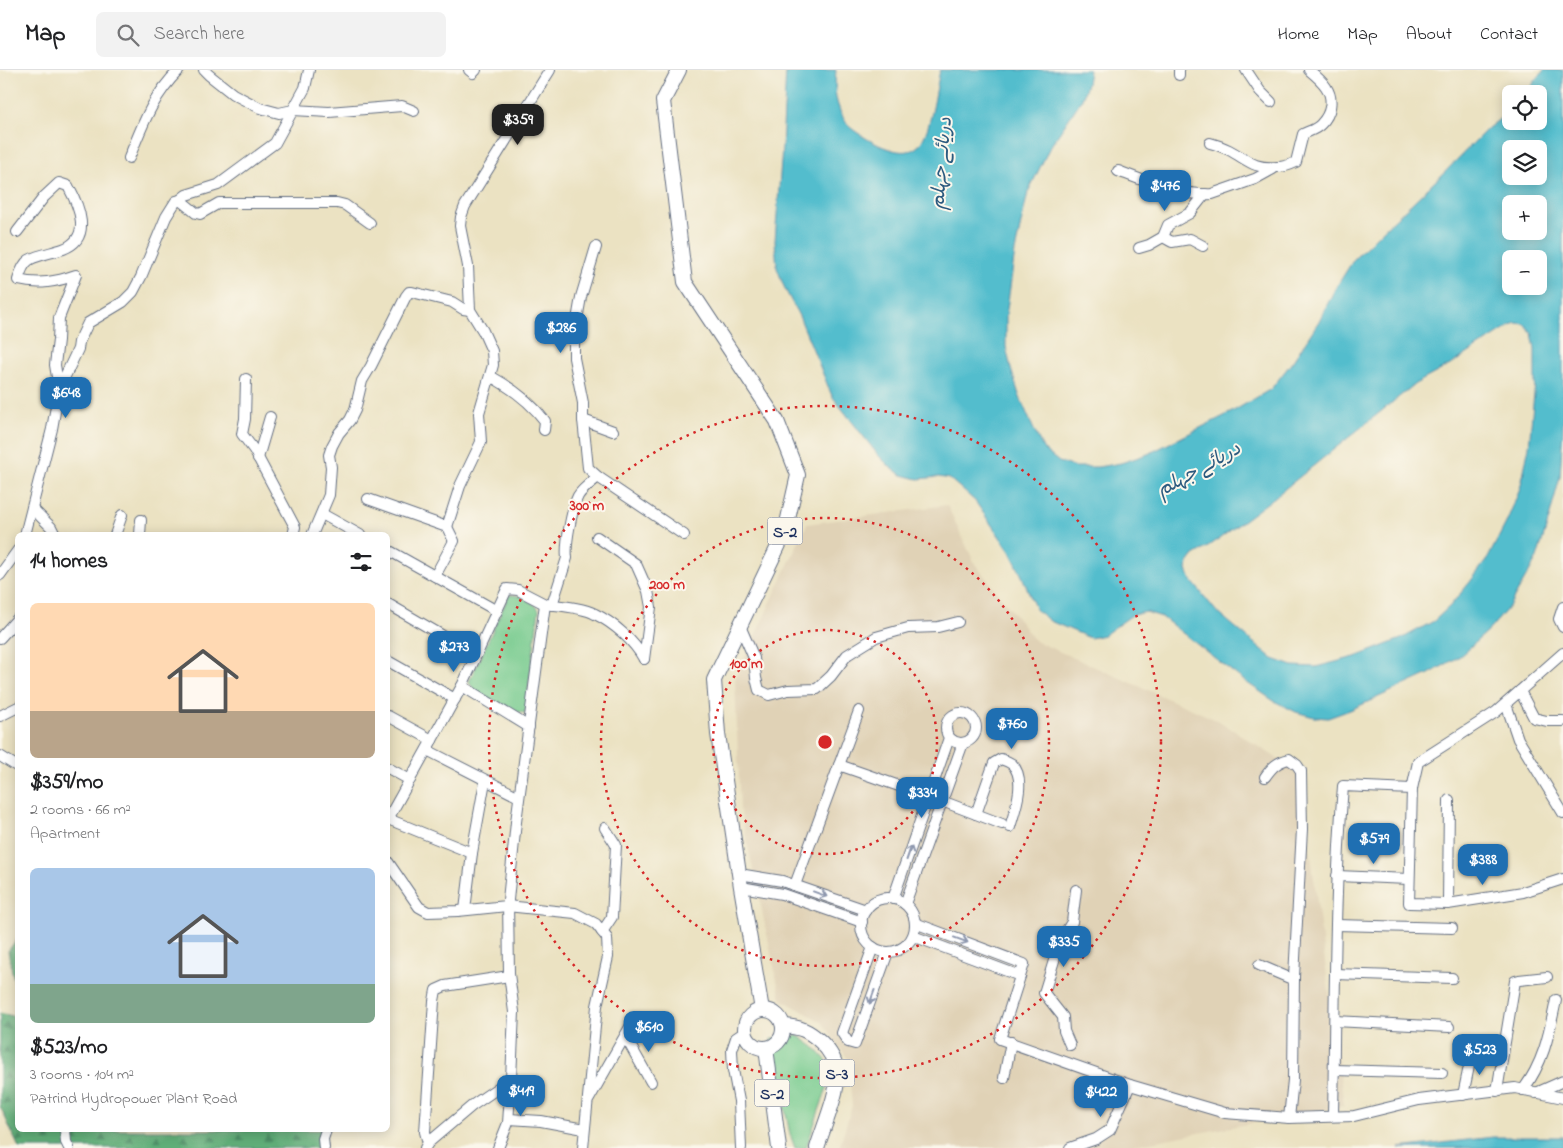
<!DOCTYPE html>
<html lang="en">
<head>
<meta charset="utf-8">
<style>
  :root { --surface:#fff; --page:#f2f2f2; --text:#202124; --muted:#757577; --line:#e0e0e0; --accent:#1f6fb2 }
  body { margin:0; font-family:"Indie Flower","Playpen Sans Arabic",sans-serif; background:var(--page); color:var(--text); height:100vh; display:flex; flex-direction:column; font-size:19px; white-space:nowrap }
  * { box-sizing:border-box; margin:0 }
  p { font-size:16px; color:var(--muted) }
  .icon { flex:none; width:28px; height:28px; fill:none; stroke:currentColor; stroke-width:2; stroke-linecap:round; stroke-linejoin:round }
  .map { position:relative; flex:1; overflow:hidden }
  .details { position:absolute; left:15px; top:462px; width:375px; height:600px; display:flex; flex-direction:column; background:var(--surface); border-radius:8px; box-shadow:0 2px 12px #0003 }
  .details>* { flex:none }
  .fabs { position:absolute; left:1502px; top:15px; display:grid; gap:10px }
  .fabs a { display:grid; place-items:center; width:45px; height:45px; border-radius:8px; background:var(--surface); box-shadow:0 2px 12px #0003; font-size:25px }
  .price { position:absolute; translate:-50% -42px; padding:0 11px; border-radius:10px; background:var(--accent); color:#fff; font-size:16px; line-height:32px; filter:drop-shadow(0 1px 2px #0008) }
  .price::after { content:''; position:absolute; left:50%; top:30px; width:15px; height:11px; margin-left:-8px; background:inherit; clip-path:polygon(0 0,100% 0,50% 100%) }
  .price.current { background:#222; color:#fff }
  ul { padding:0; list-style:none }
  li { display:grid; align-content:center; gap:10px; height:265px; padding:0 15px }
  li span { display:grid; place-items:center; height:155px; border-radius:8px; color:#555 }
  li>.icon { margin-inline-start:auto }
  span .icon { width:90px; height:90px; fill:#fffc; stroke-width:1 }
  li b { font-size:21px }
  h2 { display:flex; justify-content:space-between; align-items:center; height:60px; padding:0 15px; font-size:21px }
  header { display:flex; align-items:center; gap:30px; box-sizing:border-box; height:70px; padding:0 25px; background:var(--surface); border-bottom:1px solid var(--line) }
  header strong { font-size:24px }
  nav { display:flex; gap:28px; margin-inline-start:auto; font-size:18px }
  .search { width:350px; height:45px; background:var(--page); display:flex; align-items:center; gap:12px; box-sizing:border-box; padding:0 18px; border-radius:8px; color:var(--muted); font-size:19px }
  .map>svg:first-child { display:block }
  .built { fill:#e0d2b6 }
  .forest { fill:url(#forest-firs); stroke:#3e6e6b }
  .park { fill:#76ca8d; stroke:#487c76 }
  .water { fill:#52bdcd; stroke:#367696; fill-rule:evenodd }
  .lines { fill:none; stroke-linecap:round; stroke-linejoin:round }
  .minor-casing { stroke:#646e81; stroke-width:12 }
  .highway-casing { stroke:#646e81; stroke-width:16 }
  .minor { stroke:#fff; stroke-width:10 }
  .highway { stroke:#fff; stroke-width:14 }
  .oneway { stroke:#8d97ae }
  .ring { fill:none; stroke:#d62828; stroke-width:2.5; stroke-dasharray:2.5 5 }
  .labels { text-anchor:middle; stroke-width:4; stroke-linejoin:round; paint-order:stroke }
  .shield { fill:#fbf7ec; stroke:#5e6b89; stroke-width:1 }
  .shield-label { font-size:16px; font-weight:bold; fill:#1b2f5e }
  .water-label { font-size:19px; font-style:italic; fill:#2c5a7f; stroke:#fbf7ec }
  .centre { fill:#d62828; stroke:#fbf7ec; stroke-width:2.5 }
  .ring-label { font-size:15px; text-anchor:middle; font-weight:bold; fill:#d62828; stroke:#fbf7ec; stroke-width:4; stroke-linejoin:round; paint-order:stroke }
</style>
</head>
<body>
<header>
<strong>Map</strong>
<div class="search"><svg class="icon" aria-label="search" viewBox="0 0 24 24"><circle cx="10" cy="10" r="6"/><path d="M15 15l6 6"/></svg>Search here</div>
<nav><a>Home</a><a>Map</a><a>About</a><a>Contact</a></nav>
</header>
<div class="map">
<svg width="1563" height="1078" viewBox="0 0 1563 1078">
  <defs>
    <pattern id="forest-firs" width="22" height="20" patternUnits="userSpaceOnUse" patternTransform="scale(1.25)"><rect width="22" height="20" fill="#60ae78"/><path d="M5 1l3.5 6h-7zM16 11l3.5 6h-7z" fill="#4e8e66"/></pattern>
  </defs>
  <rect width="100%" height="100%" fill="#fbf7ec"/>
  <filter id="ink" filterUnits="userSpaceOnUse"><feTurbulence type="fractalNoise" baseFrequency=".02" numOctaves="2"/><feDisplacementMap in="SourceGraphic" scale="10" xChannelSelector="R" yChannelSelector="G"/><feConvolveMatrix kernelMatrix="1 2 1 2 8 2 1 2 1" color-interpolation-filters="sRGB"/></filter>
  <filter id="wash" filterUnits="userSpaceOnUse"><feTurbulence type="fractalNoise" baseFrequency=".0096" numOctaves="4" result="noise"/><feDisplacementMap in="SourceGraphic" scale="20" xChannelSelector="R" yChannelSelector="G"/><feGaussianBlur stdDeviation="1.12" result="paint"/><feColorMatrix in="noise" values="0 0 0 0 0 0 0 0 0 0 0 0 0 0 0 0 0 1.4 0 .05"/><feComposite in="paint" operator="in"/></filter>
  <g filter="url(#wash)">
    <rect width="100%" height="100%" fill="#ebe2c2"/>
    <!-- built -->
    <polygon class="built" points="947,435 975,494 1035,571 1219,651 1300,703 1344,1036 1118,1078 839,1078 852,1036 848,989 822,952 781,929 740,739 735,609 807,454"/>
    <!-- forest -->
    <g class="forest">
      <polygon points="17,869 17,926 8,881"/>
      <polygon points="0,943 17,947 18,1060 322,1060 318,1078 19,1078 0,1036"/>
    </g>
    <!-- park -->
    <g class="park">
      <path d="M509,525c13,0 23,5 30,15l-14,103c-19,-2 -47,-14 -56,-31z"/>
      <polygon points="797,965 814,977 828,992 830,1009 806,1078 795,1078 790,1064 771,969"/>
    </g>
    <!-- water -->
    <g class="water">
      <path d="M786,0h50c-1,12 -2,26 3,38 2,7 7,15 12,20 14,11 50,33 66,19 14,-12 19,-58 23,-77h149l-2,14 -5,15 -32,48 -22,45 -13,59 -9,65v31l5,22 8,26 15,35 10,20 15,12 15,5h24l23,-4 27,-9 82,-41 41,-24 22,-28 26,-40 16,-32 19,-30 25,-25 65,-61 43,-44 24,-19v11h28v-27h-14l19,-24h19v358l-3,49 -12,45 -11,36 -29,50 -19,22 -29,26 -31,18 -79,36 -22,8 -14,-1 -18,-5 -22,-11 -31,-21 -81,-63 -16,-5 -14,3 -28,20 -14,3 -40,-17 -14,-11 -14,-34 -11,-23 -36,-52 -25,-22 -11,-2 -21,2 -16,-4 -11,-7 -13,-13 -46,-59 -20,-49 -13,-31 -14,-27 -8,-21 -2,-27 7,-93zM1511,79h28v27h-28zM1511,134h28v27h-28zM1511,189h28v27h-28zM1515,253l10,1 7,9 3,16v34l-6,64 -9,42 -14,34 -18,35 -18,24 -20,24 -16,15 -33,18 -46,18 -39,10 -23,-1 -20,-7 -57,-48 -25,-31 -4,-10 1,-7 6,-8 14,-8 63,-47 144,-116 35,-19z"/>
      <polygon points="1493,1067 1563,1067 1563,1078 1399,1078"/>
    </g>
  </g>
  <g filter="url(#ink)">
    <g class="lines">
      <defs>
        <g id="minor">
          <polyline points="204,0 209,5 233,24 260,38 279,43 293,40 329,42 402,36 414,41"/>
          <polyline points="469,0 473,3 476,0"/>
          <polyline points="1179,0 1179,5"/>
          <polyline points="1246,0 1260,21 1271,32"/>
          <path d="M1210,73c7,2 13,4 19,7 19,10 24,19 48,17 7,0 13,-2 19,-5l7,-28c6,-3 14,-5 18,-10 10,-10 13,-25 5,-37 -4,-6 -11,-12 -17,-17"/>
          <path d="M129,88c14,-34 23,-61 50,-88"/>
          <path d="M1118,101c30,11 61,25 94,23l43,-15 18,-10"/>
          <polyline points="180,130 186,125 218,115 275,73 305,18 309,0"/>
          <path d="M17,162l27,-35 15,-14 9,3c11,20 25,52 -5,63 -11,4 -23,5 -34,11 -6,4 -9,13 -11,20 21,5 38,2 58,-5l-17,43 -1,22 -3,25 4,24 -7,40 -27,106"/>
          <polyline points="1163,167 1172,172 1190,169 1203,176"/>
          <polyline points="596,177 581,227 574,267 574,288 583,333 583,350 613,361"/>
          <polyline points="1139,178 1149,175 1163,167 1168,155 1190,143 1205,124"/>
          <path d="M490,306c22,12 40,25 55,45l-1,9"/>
          <polyline points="246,309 245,349 242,364 254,380 295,457 293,465"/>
          <polyline points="59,319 78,279 79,272 88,253 123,232 133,222 141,207 166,147 176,131 180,130 196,143 200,144 219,133 337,133 345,135 370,153"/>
          <polyline points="583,350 588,398 598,407"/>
          <polyline points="258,388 270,347"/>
          <polyline points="368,429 447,457 454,471 435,506"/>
          <polyline points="32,438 51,457 55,465"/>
          <polyline points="322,444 360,465"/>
          <polyline points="447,457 460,416 481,372 479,343 493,295 492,281 483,261 470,240 468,196 460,156 461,147 465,136 550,0"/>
          <polyline points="115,465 122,445"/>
          <polyline points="140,465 141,450"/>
          <polyline points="312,465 329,425 331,397 329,385 332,376 339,363 350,350 355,340 362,311 371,296 406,226 409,222 412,222 452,232 463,239 470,240"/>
          <polyline points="597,467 636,494 648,521 651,537 644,589"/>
          <polyline points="388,480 497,541"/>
          <polyline points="0,505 18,480"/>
          <polyline points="388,534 476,585"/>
          <path d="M552,535l15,-47c-2,-14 5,-50 11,-62 4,-7 14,-14 20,-19l86,58"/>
          <polyline points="1563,537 1559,549 1563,557"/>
          <polyline points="740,556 754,588 756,608 759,620 769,625 788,620 817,619 831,606 847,585 876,567 908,558 938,557 958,552"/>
          <polyline points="0,568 18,548"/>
          <polyline points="388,591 455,629"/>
          <polyline points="462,616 529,657"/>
          <polyline points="1520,621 1534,648 1547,651 1563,651"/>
          <polyline points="1506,634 1518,669 1563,743"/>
          <circle cx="961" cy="658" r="15"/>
          <polyline points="0,646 18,637"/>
          <polyline points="388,646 432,670"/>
          <polyline points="427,680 519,727"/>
          <polyline points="0,686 18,697"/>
          <polyline points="839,695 942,731 1002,754"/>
          <polyline points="388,698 410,710"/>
          <path d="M1265,707c7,-10 12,-15 24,-18l8,6 4,6 1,58 -8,148 -1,103 -4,38"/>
          <polyline points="1412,719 1409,833 1448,834 1449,730"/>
          <path d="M976,744l18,-51 7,-4c3,1 8,3 11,5 15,15 3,46 -2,63"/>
          <polyline points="388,749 462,616 507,519 518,520 545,534"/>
          <polyline points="388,749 472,783"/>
          <polyline points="388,792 419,837 428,842 458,841 507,836 575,843 596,854 607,868 608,887 597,936 583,1078"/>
          <polyline points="739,804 782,811 866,840"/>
          <polyline points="1337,806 1409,809"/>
          <polyline points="795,815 859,641"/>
          <polyline points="741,817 782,824 862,852"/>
          <circle cx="888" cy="855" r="27"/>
          <polyline points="893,829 949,668"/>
          <polyline points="905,834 963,673"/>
          <polyline points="1448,834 1523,822 1563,809"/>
          <polyline points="465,840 472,783 485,711"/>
          <polyline points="915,853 1024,894 1000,969 1130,1015 1225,1043 1289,1048 1354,1046 1419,1030 1515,1018 1563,1028"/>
          <polyline points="1336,855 1452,858"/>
          <polyline points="602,862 612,847 616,775 605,758"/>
          <polyline points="913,866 1020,906"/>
          <polyline points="873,877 842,963 848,972 855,974 888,882"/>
          <polyline points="1259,895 1294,910"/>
          <polyline points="1335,904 1452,908"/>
          <polyline points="1335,951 1449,957"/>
          <polyline points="625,966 651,1012"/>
          <polyline points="1070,975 1064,961 1063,947 1044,923 1060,871 1072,852 1076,820"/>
          <polyline points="1334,1000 1442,1003"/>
          <polyline points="1004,1008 1011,972"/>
          <path d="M1523,1020c21,-28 26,-56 33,-90"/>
          <polyline points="1497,1021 1515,911 1519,910 1547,907"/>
          <polyline points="1536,1023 1563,1011"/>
          <polyline points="1463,1025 1472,982"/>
          <polyline points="589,1029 634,950"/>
          <path d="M1333,1046c2,-110 1,-220 10,-330l69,3 6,-27 78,-50 67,-59"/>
          <polyline points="509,1049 541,1051 584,1059"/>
          <polyline points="65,1060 66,1072 69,1078"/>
          <polyline points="428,1073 425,1062 434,931 436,920 445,916 509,906"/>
          <polyline points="324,1078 323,1069 326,1060"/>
          <path d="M425,1078l3,-5 45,-38 38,-26 3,-67 -5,-38 -1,-74 8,-78 29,-218c15,2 37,3 50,10 19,9 39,27 49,45"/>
          <polyline points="498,1078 508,1053 511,1009"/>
          <polyline points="741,1078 739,1031 733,1000 732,980 736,968 745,962"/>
          <polyline points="1070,1078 1096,1069 1110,1060 1130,1015"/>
        </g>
        <g id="highway">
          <polyline points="679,0 663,31 685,212 777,351 798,405 785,462 714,610 718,664 741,817 762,940"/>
          <circle cx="764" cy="959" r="19"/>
          <path d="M783,956c17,1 25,4 38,16 8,8 15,19 16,31 2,19 -14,55 -20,75"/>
          <polyline points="766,978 779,1078"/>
        </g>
      </defs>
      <!-- minor casing -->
      <use href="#minor" class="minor-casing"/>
      <!-- highway casing -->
      <use href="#highway" class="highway-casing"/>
      <!-- minor -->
      <use href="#minor" class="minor"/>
      <!-- highway -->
      <use href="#highway" class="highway"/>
    </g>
    <!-- one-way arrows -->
    <defs><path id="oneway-shaft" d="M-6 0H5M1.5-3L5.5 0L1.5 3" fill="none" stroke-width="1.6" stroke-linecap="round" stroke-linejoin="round" transform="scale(1.25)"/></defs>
    <g class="oneway">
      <use href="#oneway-shaft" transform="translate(909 783) rotate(-71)"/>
      <use href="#oneway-shaft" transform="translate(820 824) rotate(20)"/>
      <use href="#oneway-shaft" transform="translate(961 870) rotate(20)"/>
      <use href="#oneway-shaft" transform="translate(872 927) rotate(110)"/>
    </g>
  </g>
  <!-- distance rings -->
  <g class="ring">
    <circle cx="825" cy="672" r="112"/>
    <circle cx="825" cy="672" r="224"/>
    <circle cx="825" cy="672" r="336"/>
  </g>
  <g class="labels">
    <!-- shield labels -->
    <g class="shield">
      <rect x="767.5" y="447.5" width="35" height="27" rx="4"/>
      <rect x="819.5" y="989.5" width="35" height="27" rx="4"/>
      <rect x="754.5" y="1009.5" width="35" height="27" rx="4"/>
    </g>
    <g class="shield-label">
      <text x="785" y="467">S-2</text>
      <text x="837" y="1009">S-3</text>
      <text x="772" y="1029">S-2</text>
    </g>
    <!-- water labels -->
    <g class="water-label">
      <text transform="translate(940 93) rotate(-85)" y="7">دریائے جہلم</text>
      <text transform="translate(1198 398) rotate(-29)" y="7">دریائے جہلم</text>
    </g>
  </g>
  <circle cx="825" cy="672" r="8" class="centre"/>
  <g class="ring-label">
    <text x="587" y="440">300 m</text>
    <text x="667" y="519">200 m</text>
    <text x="746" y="598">100 m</text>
  </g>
</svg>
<div class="fabs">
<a><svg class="icon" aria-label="locate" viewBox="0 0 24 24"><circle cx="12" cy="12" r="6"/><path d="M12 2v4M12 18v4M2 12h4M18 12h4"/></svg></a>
<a><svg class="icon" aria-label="layers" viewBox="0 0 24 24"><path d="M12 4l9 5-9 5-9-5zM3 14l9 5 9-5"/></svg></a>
<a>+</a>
<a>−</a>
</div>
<b class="price current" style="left:518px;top:76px">$359</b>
<b class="price" style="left:1165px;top:142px">$476</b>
<b class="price" style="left:561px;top:284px">$286</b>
<b class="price" style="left:66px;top:349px">$648</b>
<b class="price" style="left:454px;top:603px">$273</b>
<b class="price" style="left:1012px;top:680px">$760</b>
<b class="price" style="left:922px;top:749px">$334</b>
<b class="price" style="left:1374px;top:795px">$579</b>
<b class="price" style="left:1483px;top:816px">$388</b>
<b class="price" style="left:1064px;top:898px">$335</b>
<b class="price" style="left:649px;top:983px">$610</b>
<b class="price" style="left:1480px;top:1006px">$523</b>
<b class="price" style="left:521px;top:1047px">$419</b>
<b class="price" style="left:1101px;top:1048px">$422</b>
<section class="details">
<h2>14 homes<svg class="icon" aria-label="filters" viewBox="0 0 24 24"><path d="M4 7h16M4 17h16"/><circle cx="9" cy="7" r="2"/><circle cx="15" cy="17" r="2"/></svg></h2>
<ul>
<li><span style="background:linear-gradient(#ffd9b3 70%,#b9a48a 0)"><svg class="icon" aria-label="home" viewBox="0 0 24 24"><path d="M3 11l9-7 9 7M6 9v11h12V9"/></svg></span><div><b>$359/mo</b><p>2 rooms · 66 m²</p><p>Apartment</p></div></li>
<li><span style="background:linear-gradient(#a9c7e8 75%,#7fa58c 0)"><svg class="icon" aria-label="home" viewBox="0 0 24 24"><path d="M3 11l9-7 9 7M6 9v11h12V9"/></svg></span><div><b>$523/mo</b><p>3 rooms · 104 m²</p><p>Patrind Hydropower Plant Road</p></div></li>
</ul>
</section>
</div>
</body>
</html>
